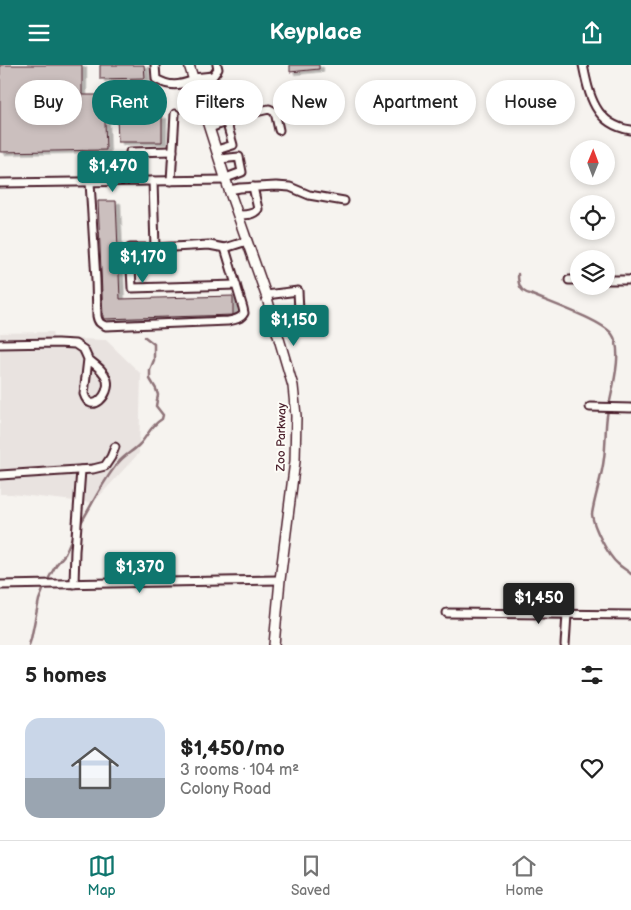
<!DOCTYPE html>
<html lang="en">
<head>
<meta charset="utf-8">
<style>
  :root { --surface:#fff; --page:#f6f6f6; --text:#222; --muted:#767676; --line:#e0e0e0; --accent:#0f766e }
  body { margin:0; font-family:"Balsamiq Sans",sans-serif; background:var(--page); color:var(--text); height:100vh; display:flex; flex-direction:column; font-size:19px; white-space:nowrap }
  * { box-sizing:border-box; margin:0 }
  p { font-size:16px; color:var(--muted) }
  .icon { flex:none; width:28px; height:28px; fill:none; stroke:currentColor; stroke-width:2; stroke-linecap:round; stroke-linejoin:round }
  .map { position:relative; height:580px; overflow:hidden }
  .details { display:flex; flex-direction:column; background:var(--surface); flex:1 }
  .details>* { flex:none }
  .hud { position:absolute; left:15px; top:15px; width:601px; height:45px; display:flex; gap:10px }
  .needle { width:32px; rotate:1deg }
  .fabs { position:absolute; left:570px; top:75px; display:grid; gap:10px }
  .fabs a { display:grid; place-items:center; width:45px; height:45px; border-radius:50%; background:var(--surface); box-shadow:0 2px 8px #0003; font-size:25px }
  .price { position:absolute; translate:-50% -42px; padding:0 11px; border-radius:5px; background:var(--accent); color:#fff; font-size:16px; line-height:32px; filter:drop-shadow(0 1px 2px #0008) }
  .price::after { content:''; position:absolute; left:50%; top:30px; width:15px; height:11px; margin-left:-8px; background:inherit; clip-path:polygon(0 0,100% 0,50% 100%) }
  .price.selected { background:#222; color:#fff }
  ul { padding:0; list-style:none }
  li { display:flex; align-items:center; gap:15px; height:125px; padding:0 25px }
  li+li { border-top:1px solid var(--line) }
  li span { display:grid; place-items:center; flex:none; width:140px; height:100px; border-radius:15px; color:#555 }
  li>.icon { margin-inline-start:auto }
  span .icon { width:60px; height:60px; fill:#fffc; stroke-width:1 }
  li b { font-size:21px }
  h2 { display:flex; justify-content:space-between; align-items:center; height:60px; padding:0 25px; font-size:21px }
  .tag { padding:0 18px; border-radius:22px; background:var(--surface); box-shadow:0 2px 8px #0003; font-size:18px; line-height:45px }
  .tag.selected { background:var(--accent); color:#fff }
  header { display:flex; justify-content:space-between; align-items:center; height:65px; padding:0 25px; background:var(--accent); color:#fff; font-size:22px; font-weight:700 }
  .menu { display:flex; justify-content:space-around; align-items:center; height:70px; border-top:1px solid var(--line); background:var(--surface); font-size:14px; color:var(--muted) }
  .menu a { display:grid; justify-items:center; gap:2px }
  .menu .selected { color:var(--accent) }
  .map>svg:first-child { display:block }
  .built { fill:#e9e3e0 }
  .lines { fill:none; stroke-linecap:round; stroke-linejoin:round }
  .stream { stroke:#8e7378; stroke-width:2.5 }
  .building { fill:#cbbfbe; stroke:#4a1f2b; filter:url(#shadow) }
  .minor-casing { stroke:#4a1f2b; stroke-width:11 }
  .major-casing { stroke:#4a1f2b; stroke-width:12 }
  .minor { stroke:#fdfcf7; stroke-width:7 }
  .major { stroke:#fdfcf7; stroke-width:9 }
  .labels { text-anchor:middle; stroke-width:4; stroke-linejoin:round; paint-order:stroke }
  .street-label { font-size:12px; fill:#4a1f2b; stroke:#fdfcf7 }
</style>
</head>
<body>
<header><svg class="icon" aria-label="menu" viewBox="0 0 24 24"><path d="M4 6h16M4 12h16M4 18h16"/></svg>Keyplace<svg class="icon" aria-label="share" viewBox="0 0 24 24"><path d="M12 15V3M7 8l5-5 5 5M5 13v7h14v-7"/></svg></header>
<div class="map">
<svg width="631" height="580" viewBox="0 0 631 580">
  <defs>
    <filter id="shadow"><feDropShadow dx="4.5" dy="2.5" stdDeviation="0" flood-color="#0004"/></filter>
  </defs>
  <rect width="100%" height="100%" fill="#f6f3ef"/>
  <filter id="ink" filterUnits="userSpaceOnUse"><feTurbulence type="fractalNoise" baseFrequency=".02" numOctaves="2"/><feDisplacementMap in="SourceGraphic" scale="10" xChannelSelector="R" yChannelSelector="G"/><feConvolveMatrix kernelMatrix="1 2 1 2 8 2 1 2 1" color-interpolation-filters="sRGB"/></filter>
  <g filter="url(#ink)">
    <!-- built -->
    <polygon class="built" points="52,267 53,273 106,275 141,309 139,388 93,438 11,429 0,429 0,268"/>
    <g class="lines">
      <!-- stream -->
      <g class="stream">
        <path d="M518,209c0,10 2,18 12,20 18,8 71,26 82,40 13,17 -2,62 -5,82 -2,14 -1,28 -3,42 -2,19 -9,37 -12,56 1,12 16,42 26,50 4,4 9,6 13,10"/>
        <path d="M79,461c13,-21 23,-44 39,-63 6,-8 14,-11 21,-18 9,-9 10,-18 23,-26l1,-4 -7,-9 2,-11 -2,-6 -6,-10v-9l4,-10v-16l-9,-7"/>
        <polyline points="29,580 31,574 39,535 45,520 56,500 65,489 74,468"/>
      </g>
    </g>
    <!-- building -->
    <g class="building">
      <polygon points="0,0 82,0 82,30 104,30 106,85 0,87"/>
      <polygon points="100,0 144,0 145,13 100,14"/>
      <polygon points="290,0 319,0 319,4 290,7"/>
      <polygon points="162,51 162,77 118,77 117,52"/>
      <polygon points="98,136 116,136 120,234 233,231 233,250 104,254 103,252"/>
    </g>
    <g class="lines">
      <defs>
        <g id="minor">
          <path d="M155,0l1,14c14,8 22,7 38,1"/>
          <path d="M583,0c6,30 12,60 48,65"/>
          <polyline points="193,13 213,11 218,4 217,0"/>
          <polyline points="223,58 230,53 269,44 275,47 279,65"/>
          <polyline points="210,63 223,58 227,59 233,80 217,85"/>
          <polyline points="130,87 173,86"/>
          <polyline points="220,94 239,92 242,107 226,113"/>
          <polyline points="153,116 155,183 209,180 225,183"/>
          <polyline points="171,116 175,49"/>
          <path d="M90,117l6,98 1,36c1,6 3,8 9,10l122,-5c6,-1 13,-2 16,-8l-1,-5 -18,-60 22,-7"/>
          <polyline points="0,118 226,115"/>
          <polyline points="229,125 240,123 276,121 290,122 309,130 344,136"/>
          <path d="M239,150c6,0 15,0 19,-6l-5,-22"/>
          <polyline points="155,183 130,183 132,223 236,220"/>
          <polyline points="569,215 579,215"/>
          <polyline points="606,215 631,215"/>
          <polyline points="266,230 298,226 299,246"/>
          <path d="M0,279l57,-1 18,1 9,6 4,9 -4,35c7,22 27,0 23,-14 -3,-10 -12,-15 -19,-21"/>
          <polyline points="590,342 631,343"/>
          <polyline points="0,410 93,404 105,401 111,392 115,382"/>
          <polyline points="74,519 75,486 81,405"/>
          <polyline points="0,520 280,515"/>
          <polyline points="447,548 631,550"/>
          <polyline points="565,580 567,549"/>
        </g>
        <polyline id="major" points="189,0 229,125 266,230 293,321 296,351 295,396 280,515 274,580"/>
      </defs>
      <!-- minor casing -->
      <use href="#minor" class="minor-casing"/>
      <!-- major casing -->
      <use href="#major" class="major-casing"/>
      <!-- minor -->
      <use href="#minor" class="minor"/>
      <!-- major -->
      <use href="#major" class="major"/>
    </g>
  </g>
  <g class="labels">
    <!-- street labels -->
    <g class="street-label">
      <text transform="translate(281 372) rotate(-89)" y="4">Zoo Parkway</text>
    </g>
  </g>
</svg>
<div class="fabs">
<a><svg class="needle" viewBox="-14 -14 28 28"><path d="M0-13l5 13h-10z" fill="#e53935"/><path d="M0 13l5-13h-10z" fill="#767676"/></svg></a>
<a><svg class="icon" aria-label="locate" viewBox="0 0 24 24"><circle cx="12" cy="12" r="6"/><path d="M12 2v4M12 18v4M2 12h4M18 12h4"/></svg></a>
<a><svg class="icon" aria-label="layers" viewBox="0 0 24 24"><path d="M12 4l9 5-9 5-9-5zM3 14l9 5 9-5"/></svg></a>
</div>
<b class="price" style="left:113px;top:128px">$1,470</b>
<b class="price" style="left:143px;top:219px">$1,170</b>
<b class="price" style="left:294px;top:282px">$1,150</b>
<b class="price" style="left:140px;top:529px">$1,370</b>
<b class="price selected" style="left:539px;top:560px">$1,450</b>
<div class="hud">
<a class="tag">Buy</a>
<a class="tag selected">Rent</a>
<a class="tag">Filters</a>
<a class="tag">New</a>
<a class="tag">Apartment</a>
<a class="tag">House</a>
</div>
</div>
<section class="details">
<h2>5 homes<svg class="icon" aria-label="filters" viewBox="0 0 24 24"><path d="M4 7h16M4 17h16"/><circle cx="9" cy="7" r="2"/><circle cx="15" cy="17" r="2"/></svg></h2>
<ul>
<li><span style="background:linear-gradient(#c9d6e8 60%,#9aa5b1 0)"><svg class="icon" aria-label="home" viewBox="0 0 24 24"><path d="M3 11l9-7 9 7M6 9v11h12V9"/></svg></span><div><b>$1,450/mo</b><p>3 rooms · 104 m²</p><p>Colony Road</p></div><svg class="icon" aria-label="heart" viewBox="0 0 24 24"><path d="M12 20l-8-8c-3-5 5-10 8-4 3-6 11-1 8 4z"/></svg></li>
</ul>
</section>
<nav class="menu">
<a class="selected"><svg class="icon" aria-label="map" viewBox="0 0 24 24"><path d="M3 6l6-2 6 2 6-2v14l-6 2-6-2-6 2zM9 4v14M15 6v14"/></svg>Map</a>
<a><svg class="icon" aria-label="saved" viewBox="0 0 24 24"><path d="M7 4h10v16l-5-4-5 4z"/></svg>Saved</a>
<a><svg class="icon" aria-label="home" viewBox="0 0 24 24"><path d="M3 11l9-7 9 7M6 9v11h12V9"/></svg>Home</a>
</nav>
</body>
</html>
